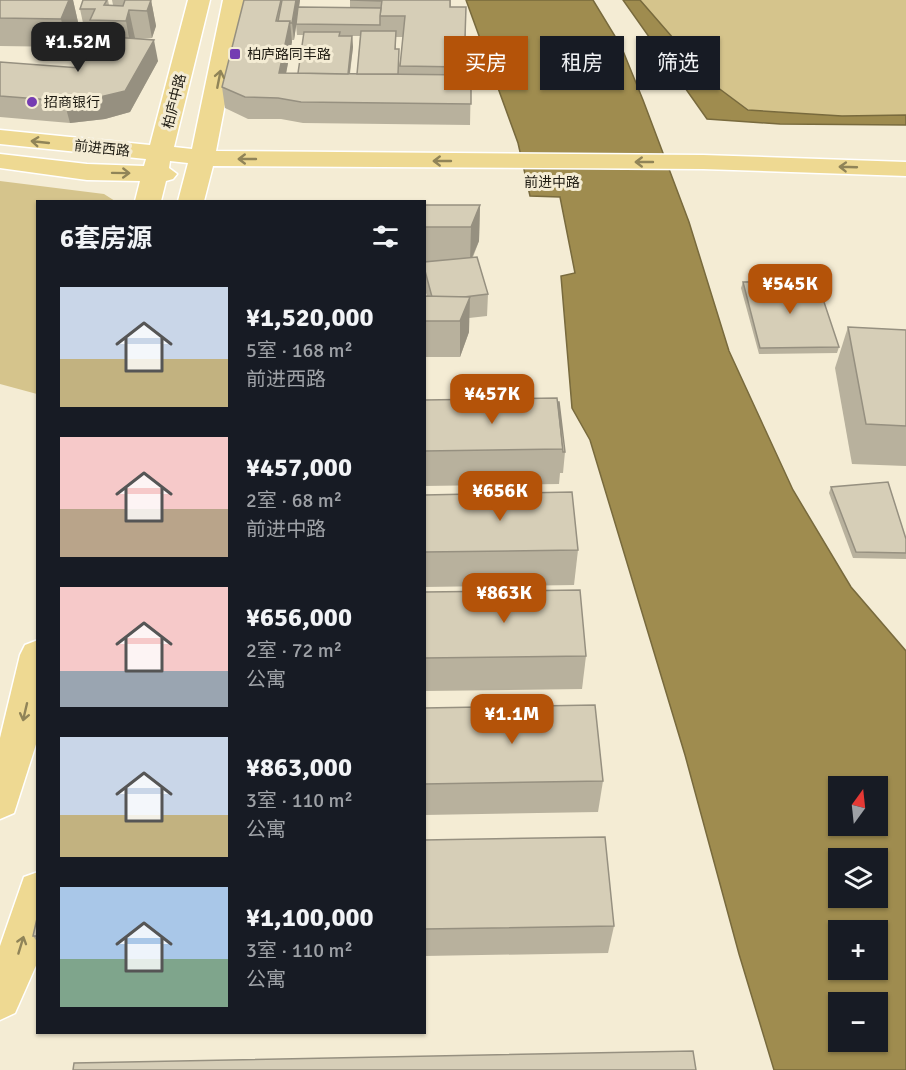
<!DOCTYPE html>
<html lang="zh">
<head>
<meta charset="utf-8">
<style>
  :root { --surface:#171b24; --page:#20242c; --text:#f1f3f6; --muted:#9ea1a6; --accent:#b45309 }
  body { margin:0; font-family:Signika,"Noto Sans SC",sans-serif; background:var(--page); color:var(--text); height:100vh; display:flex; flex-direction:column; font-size:22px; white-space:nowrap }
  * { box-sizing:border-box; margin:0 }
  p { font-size:20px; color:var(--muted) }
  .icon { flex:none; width:33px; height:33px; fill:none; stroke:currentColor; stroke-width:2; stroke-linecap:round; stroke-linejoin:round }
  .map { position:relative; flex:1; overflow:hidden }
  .sheet { position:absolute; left:36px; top:200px; width:390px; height:834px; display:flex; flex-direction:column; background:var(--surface); border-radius:0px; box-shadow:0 2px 4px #0004 }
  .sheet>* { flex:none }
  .hud { position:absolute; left:444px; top:36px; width:372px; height:54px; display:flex; gap:12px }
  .needle { width:39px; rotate:15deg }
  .controls { position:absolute; left:828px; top:776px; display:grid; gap:12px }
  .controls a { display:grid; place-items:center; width:60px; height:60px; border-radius:0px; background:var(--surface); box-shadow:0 2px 4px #0004; font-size:30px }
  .price { position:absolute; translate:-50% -51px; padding:0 14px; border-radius:12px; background:var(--accent); color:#fff; font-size:20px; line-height:39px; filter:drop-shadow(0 2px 3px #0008) }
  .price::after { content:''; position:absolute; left:50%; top:36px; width:18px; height:14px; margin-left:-9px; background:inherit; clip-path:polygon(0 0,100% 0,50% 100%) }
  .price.selected { background:#222; color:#fff }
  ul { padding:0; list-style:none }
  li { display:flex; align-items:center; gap:18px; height:150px; padding:0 24px }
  li span { display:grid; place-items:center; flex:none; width:168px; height:120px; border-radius:0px; color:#555 }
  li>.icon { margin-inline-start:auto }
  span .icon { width:72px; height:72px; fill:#fffc; stroke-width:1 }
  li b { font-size:26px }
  h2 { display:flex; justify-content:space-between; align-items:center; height:72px; padding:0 24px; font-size:26px }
  .chip { padding:0 21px; border-radius:0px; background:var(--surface); box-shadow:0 2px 4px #0004; font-size:21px; line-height:54px }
  .chip.selected { background:var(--accent); color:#fff }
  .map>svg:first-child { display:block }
  .green { fill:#d5c48c }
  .water { fill:#9f8c4f; stroke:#786a3d; stroke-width:1.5; fill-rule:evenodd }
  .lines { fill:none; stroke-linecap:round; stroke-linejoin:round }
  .major-casing { stroke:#fff; stroke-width:3 }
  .major { fill:#eed992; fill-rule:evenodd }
  .wall { fill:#b8b19d; fill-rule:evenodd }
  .shaded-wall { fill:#969080 }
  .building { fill:#d6ceb7; stroke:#969080; stroke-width:1.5 }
  .oneway { stroke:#908458 }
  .poi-dot { fill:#753cb2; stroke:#f4ecd4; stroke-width:2 }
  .labels { text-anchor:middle; stroke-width:6; stroke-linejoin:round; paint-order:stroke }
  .far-poi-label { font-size:14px; fill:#1e1b12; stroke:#f4ecd4; text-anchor:start }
  .far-street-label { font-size:14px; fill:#1e1b12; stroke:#f4ecd4 }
</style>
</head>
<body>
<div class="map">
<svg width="906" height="1070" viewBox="0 0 906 1070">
  <rect width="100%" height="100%" fill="#f4ecd4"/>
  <!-- green -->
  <g class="green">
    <polygon points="640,0 906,0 906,115 842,116 749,110 713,84"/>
    <polygon points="0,181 104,194 115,201 38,201 37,394 0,384"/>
  </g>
  <!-- water -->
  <g class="water">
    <path d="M466,0h127l28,46 22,54 46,122 40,129 64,139 58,97 55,64v419h-132l-35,-116 -54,-199 -95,-315 -18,-32 -11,-132 14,-3 -15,-76 -30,-1 -12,-53zM838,786h40v39h-40zM838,858h40v39h-40zM838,930h40v39h-40zM838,1002h40v39h-40z"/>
    <polygon points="623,0 640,0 713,84 748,110 842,116 906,115 906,125 780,124 707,119"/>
  </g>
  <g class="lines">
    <defs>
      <g id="major">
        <polygon points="188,0 210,0 174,147 192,149 223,0 245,0 216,151 703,155 906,162 906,176 703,169 213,166 204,201 178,201 188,163 170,161 169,168 177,174 173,179 166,181 161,201 135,201 140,181 87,180 0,168 0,154 87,164 144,166 146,159 0,144 0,130 150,145"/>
        <polygon points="38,640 38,738 14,813 0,819 0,738 20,655 25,645"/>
        <polygon points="38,872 38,961 15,1013 0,1020 0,946 24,877"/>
      </g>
    </defs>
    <!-- major casing -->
    <use href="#major" class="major-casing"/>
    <!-- major -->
    <use href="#major" class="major"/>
  </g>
  <!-- wall -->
  <g class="wall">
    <polygon points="0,0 73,0 78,22 68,47 0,46"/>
    <polygon points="108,0 109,5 123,6 113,5 112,0 151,0 156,26 152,38 135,39 158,61 130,112 105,119 70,123 0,117 0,62 80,68 95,42 94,37 86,37 80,9"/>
    <path d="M244,0h56l-1,7h51v-7h101v7h15l-2,68h7l-1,50 -167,-2 -22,-4h-33l-23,-11 -3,-21zM296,25l1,10h7l-6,38h-12l6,-33h2zM352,36h8l-3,38h-7l3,-27zM396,37h7l-3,28 -4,-16z"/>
    <polygon points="424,205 480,205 479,241 473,257 488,294 487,316 469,318 469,332 460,357 424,357 424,296 427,296 424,287"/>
    <polygon points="743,282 839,347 837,353 759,354 741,288"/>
    <polygon points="848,327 906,330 906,466 852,464 835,368"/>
    <polygon points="557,398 565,452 563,473 560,473 559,484 424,486 424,400"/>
    <polygon points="831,487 906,539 906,559 853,558 829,493"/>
    <polygon points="424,495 578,550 574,585 424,587"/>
    <polygon points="424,592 586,656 582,689 424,691"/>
    <polygon points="424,708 603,781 598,812 424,815"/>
    <polygon points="424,840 614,926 608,953 424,956"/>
    <polygon points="38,914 38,943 33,936"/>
  </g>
  <!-- shaded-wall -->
  <g class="shaded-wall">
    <polygon points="69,0 73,0 78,22 68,47 61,19"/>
    <polygon points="151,0 156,26 152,38 147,11"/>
    <polygon points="296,0 300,0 294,40 292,23"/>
    <polygon points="466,7 466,28 463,89 464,67"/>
    <polygon points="129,10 135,38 131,49 126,21"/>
    <polygon points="290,21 292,42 282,95 279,73"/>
    <polygon points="352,36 353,47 348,86 348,74"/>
    <polygon points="154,40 158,61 130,112 105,119 70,123 64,101"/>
    <polygon points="480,205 479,241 470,262 471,227"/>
    <polygon points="470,297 469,332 460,357 460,321"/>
  </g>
  <!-- building -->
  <g class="building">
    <polygon points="0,0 69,0 61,19 0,18"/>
    <polygon points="83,0 107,0 104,5 123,6 125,0 151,0 147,11 129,10 126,21 90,20 95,9 80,9"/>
    <polygon points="244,0 281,0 276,21 290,21 279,73 471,75 471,104 301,102 278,98 245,97 222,87"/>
    <polygon points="282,0 296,0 292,23 290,23 290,21 278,21"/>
    <polygon points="350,0 382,0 382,1"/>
    <polygon points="382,0 450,0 450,7 466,7 464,67 400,66 405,16 380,16"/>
    <polygon points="298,7 381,8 380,16 380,25 296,24"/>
    <polygon points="361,31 396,31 395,49 399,49 398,74 357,74"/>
    <polygon points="304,32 340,32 339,36 352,36 348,74 298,73"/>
    <polygon points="99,36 154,40 125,91 100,97 64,101 0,96 0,62 80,68"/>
    <polygon points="424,205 480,205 471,227 424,227"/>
    <polygon points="477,257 488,294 464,297 432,297 424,267 424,262"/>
    <polygon points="817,281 839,347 760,348 743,282"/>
    <polygon points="424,296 470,297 460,321 424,321"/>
    <polygon points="848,327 906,330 906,426 866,424"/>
    <polygon points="557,398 563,449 424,451 424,400"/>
    <polygon points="558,402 559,402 565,452 563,452"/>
    <polygon points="888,482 906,539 906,553 856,552 831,487"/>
    <polygon points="572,492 578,550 424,552 424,495"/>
    <polygon points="580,590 586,656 424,658 424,592"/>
    <polygon points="595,705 603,781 424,784 424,708"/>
    <polygon points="605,837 614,926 424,929 424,840"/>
    <polygon points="38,914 38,936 33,936"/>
    <polygon points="693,1051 696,1070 73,1070 74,1063"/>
  </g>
  <!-- one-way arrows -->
  <defs><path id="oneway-shaft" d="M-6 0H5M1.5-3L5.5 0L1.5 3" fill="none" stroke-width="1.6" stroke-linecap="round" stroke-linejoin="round" transform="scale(1.5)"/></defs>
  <g class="oneway">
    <use href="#oneway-shaft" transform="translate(219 79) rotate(-79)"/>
    <use href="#oneway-shaft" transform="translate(40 142) rotate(-174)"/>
    <use href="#oneway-shaft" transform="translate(247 159) rotate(-180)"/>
    <use href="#oneway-shaft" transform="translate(442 161) rotate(-180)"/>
    <use href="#oneway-shaft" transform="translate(644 162) rotate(-180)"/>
    <use href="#oneway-shaft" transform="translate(848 167) rotate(-178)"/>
    <use href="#oneway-shaft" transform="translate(121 173) rotate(1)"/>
    <use href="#oneway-shaft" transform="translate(25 712) rotate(103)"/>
    <use href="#oneway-shaft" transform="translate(21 945) rotate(-73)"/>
  </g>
  <!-- markers -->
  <g class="poi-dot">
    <rect x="229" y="48" width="12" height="12" rx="3"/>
    <circle cx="32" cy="102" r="6"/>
  </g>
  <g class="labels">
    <!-- far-poi labels -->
    <g class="far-poi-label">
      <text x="247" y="59">柏庐路同丰路</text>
      <text x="44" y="107">招商银行</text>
    </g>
    <!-- far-street labels -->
    <g class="far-street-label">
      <text transform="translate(174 101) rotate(-76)" y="5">柏庐中路</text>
      <text transform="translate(102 148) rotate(6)" y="5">前进西路</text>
      <text x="552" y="187">前进中路</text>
    </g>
  </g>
</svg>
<div class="controls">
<a><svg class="needle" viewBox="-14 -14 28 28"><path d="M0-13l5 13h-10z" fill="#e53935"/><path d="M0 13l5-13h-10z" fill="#9ea1a6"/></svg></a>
<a><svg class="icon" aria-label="layers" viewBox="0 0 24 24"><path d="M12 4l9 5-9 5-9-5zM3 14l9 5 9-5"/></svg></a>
<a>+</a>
<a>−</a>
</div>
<b class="price selected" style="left:78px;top:73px">¥1.52M</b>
<b class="price" style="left:790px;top:315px">¥545K</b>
<b class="price" style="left:492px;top:425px">¥457K</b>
<b class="price" style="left:500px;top:522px">¥656K</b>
<b class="price" style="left:504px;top:624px">¥863K</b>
<b class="price" style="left:512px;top:745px">¥1.1M</b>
<div class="hud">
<a class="chip selected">买房</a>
<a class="chip">租房</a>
<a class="chip">筛选</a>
</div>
<section class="sheet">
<h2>6套房源<svg class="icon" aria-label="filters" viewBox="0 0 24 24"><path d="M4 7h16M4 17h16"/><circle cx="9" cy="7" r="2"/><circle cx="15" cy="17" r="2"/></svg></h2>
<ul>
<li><span style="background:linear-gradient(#c9d6e8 60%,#c2b280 0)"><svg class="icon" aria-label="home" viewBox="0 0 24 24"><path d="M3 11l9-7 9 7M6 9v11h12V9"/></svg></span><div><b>¥1,520,000</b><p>5室 · 168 m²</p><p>前进西路</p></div></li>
<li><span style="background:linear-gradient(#f6c9c9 60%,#b9a48a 0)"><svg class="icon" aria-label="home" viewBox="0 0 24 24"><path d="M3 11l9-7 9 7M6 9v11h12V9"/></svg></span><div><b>¥457,000</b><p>2室 · 68 m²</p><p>前进中路</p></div></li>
<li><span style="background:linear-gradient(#f6c9c9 70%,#9aa5b1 0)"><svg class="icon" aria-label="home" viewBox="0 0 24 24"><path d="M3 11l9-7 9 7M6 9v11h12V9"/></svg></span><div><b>¥656,000</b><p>2室 · 72 m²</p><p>公寓</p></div></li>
<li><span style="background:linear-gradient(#c9d6e8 65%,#c2b280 0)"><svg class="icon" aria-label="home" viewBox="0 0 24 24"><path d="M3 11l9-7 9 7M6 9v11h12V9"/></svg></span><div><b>¥863,000</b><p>3室 · 110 m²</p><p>公寓</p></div></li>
<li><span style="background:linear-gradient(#a9c7e8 60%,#7fa58c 0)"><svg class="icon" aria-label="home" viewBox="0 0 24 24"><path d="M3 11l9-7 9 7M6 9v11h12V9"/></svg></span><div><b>¥1,100,000</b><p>3室 · 110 m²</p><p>公寓</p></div></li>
</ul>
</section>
</div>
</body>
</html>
